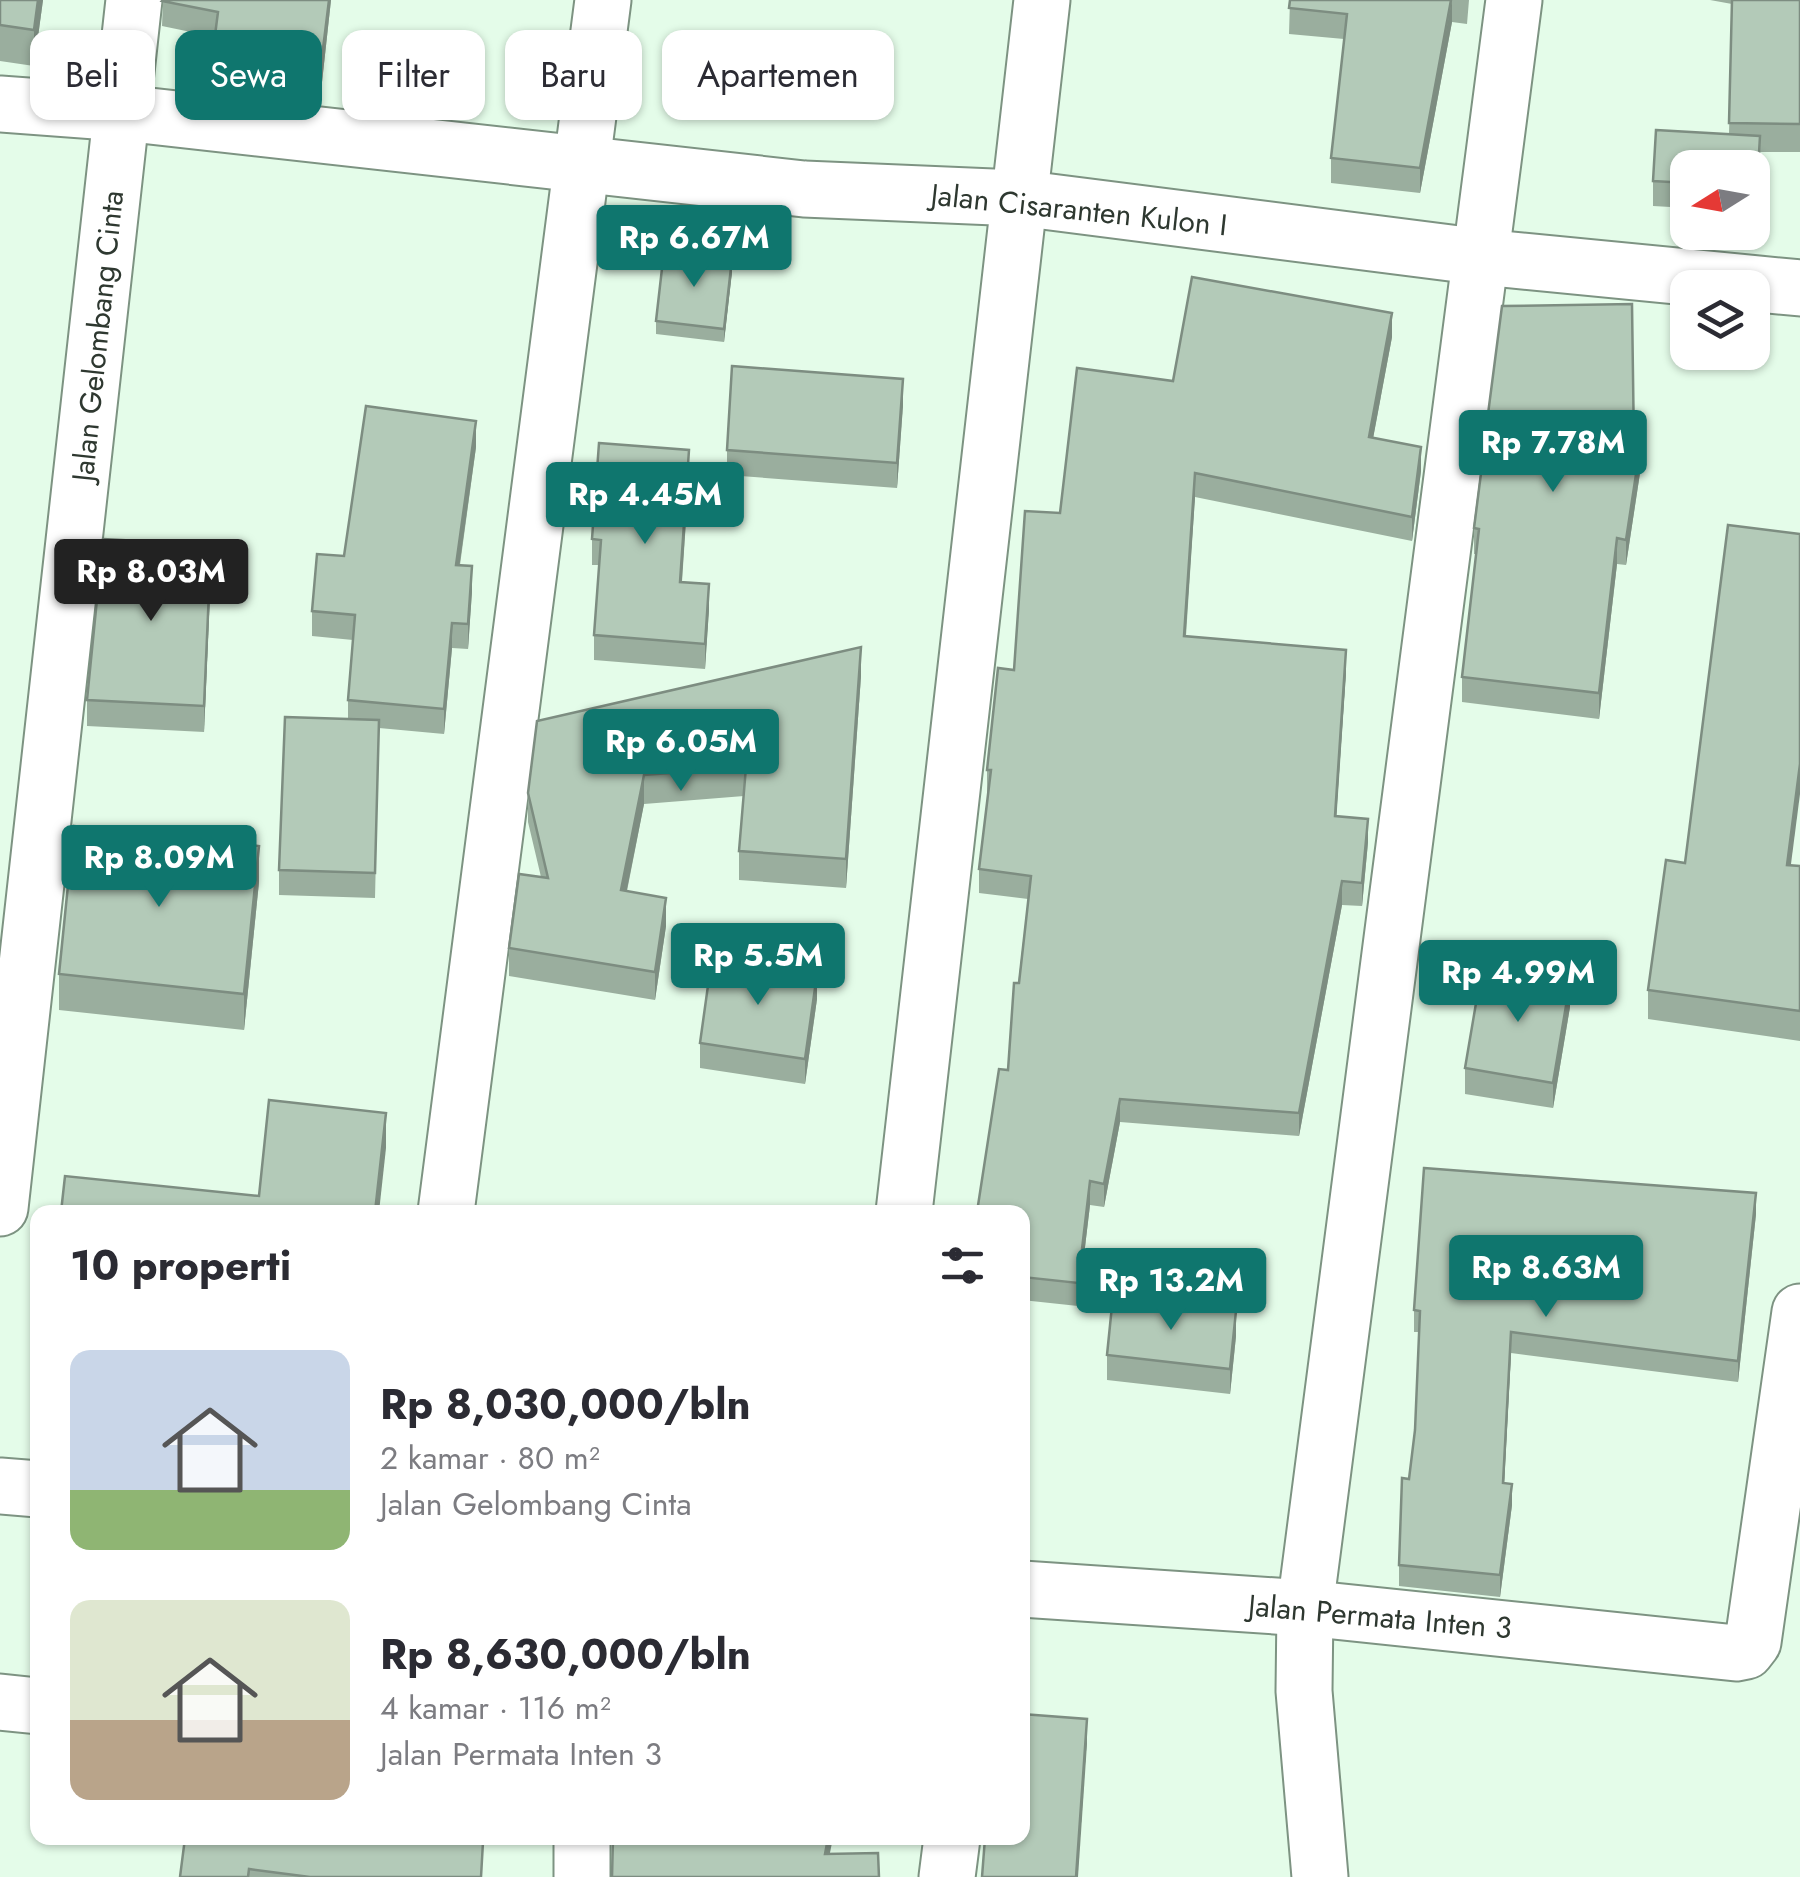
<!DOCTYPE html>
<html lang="id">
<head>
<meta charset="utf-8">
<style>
  :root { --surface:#fff; --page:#f2f2f3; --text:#2b2b33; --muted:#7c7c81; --accent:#0f766e }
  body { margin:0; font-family:Jost,sans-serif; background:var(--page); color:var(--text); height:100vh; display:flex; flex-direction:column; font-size:38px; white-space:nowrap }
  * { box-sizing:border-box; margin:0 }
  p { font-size:32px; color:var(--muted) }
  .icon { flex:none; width:55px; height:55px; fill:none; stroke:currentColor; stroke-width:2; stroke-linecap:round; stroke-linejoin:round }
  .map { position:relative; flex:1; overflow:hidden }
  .sheet { position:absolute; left:30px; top:1205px; width:1000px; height:640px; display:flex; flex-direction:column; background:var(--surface); border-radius:20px; box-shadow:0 2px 8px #0004 }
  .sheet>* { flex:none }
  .banner { position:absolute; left:30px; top:30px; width:1000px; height:90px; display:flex; gap:20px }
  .needle { width:65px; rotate:259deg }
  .buttons { position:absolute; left:1670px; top:150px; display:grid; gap:20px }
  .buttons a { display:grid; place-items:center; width:100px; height:100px; border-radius:20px; background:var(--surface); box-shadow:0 2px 8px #0004; font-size:50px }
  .price { position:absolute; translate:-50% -85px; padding:0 22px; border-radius:10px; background:var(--accent); color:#fff; font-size:32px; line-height:65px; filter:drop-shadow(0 2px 5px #0008) }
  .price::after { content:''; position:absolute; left:50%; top:60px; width:30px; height:22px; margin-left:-15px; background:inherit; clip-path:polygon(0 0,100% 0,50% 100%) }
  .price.selected { background:#222; color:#fff }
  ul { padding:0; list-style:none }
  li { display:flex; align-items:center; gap:30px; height:250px; padding:0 40px }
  li span { display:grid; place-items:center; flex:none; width:280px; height:200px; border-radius:20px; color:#555 }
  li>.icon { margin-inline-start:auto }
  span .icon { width:120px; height:120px; fill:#fffc; stroke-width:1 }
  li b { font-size:42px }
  h2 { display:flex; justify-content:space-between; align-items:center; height:120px; padding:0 40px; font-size:42px }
  .tag { padding:0 35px; border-radius:20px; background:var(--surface); box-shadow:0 2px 8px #0004; font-size:35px; line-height:90px }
  .tag.selected { background:var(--accent); color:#fff }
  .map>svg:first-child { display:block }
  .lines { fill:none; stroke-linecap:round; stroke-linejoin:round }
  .minor-casing { stroke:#7d9382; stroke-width:59 }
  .minor { stroke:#fff; stroke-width:55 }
  .wall { fill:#9aae9e }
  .shaded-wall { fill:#7d8d81 }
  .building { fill:#b3cab8; stroke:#7d8d81; stroke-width:2.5 }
  .labels { text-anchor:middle; stroke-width:8; stroke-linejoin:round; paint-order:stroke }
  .street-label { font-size:30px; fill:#2e3830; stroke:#fff }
</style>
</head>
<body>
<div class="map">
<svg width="1800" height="1877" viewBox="0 0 1800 1877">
  <rect width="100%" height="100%" fill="#e4fce9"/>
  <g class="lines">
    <defs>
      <g id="minor">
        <polyline points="0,104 123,113 804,189 1019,198 1482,257 1800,288"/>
        <polyline points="0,1208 134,0"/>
        <polyline points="446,1212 603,0"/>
        <polyline points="904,1212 1042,0"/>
        <polyline points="0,1486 38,1489"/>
        <polyline points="1022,1589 1305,1608 1736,1653 1746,1651 1753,1642 1800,1312"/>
        <polyline points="0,1702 38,1706"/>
        <polyline points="582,1877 582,1838"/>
        <polyline points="947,1877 952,1838"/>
        <polyline points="1320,1877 1304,1691 1305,1608 1514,0"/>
      </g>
    </defs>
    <!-- minor casing -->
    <use href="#minor" class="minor-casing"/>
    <!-- minor -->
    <use href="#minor" class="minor"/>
  </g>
  <!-- wall -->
  <g class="wall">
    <polygon points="0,0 43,0 34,66 0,61"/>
    <polygon points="163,0 331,0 322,82 214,69 215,37 162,26"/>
    <polygon points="1290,0 1469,0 1467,24 1452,22 1420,193 1331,183 1331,158 1344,39 1289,34"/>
    <polygon points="1710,0 1800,0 1800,152 1760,152 1757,212 1752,212 1752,168 1688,168 1688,208 1653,206 1653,181 1729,134 1732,4"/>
    <polygon points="732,272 724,342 656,334 656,321"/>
    <polygon points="1392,337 1373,438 1421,471 1412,541 1195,497 1186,636 1346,673 1336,816 1368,842 1362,906 1342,905 1299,1136 1120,1122 1104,1207 1090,1205 1078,1306 1022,1300 1022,1212 1008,1070 1028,899 979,893 979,869 988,793 987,793 987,770 1014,670 1060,513 1173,381"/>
    <polygon points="903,405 897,488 727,475 727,450"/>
    <polygon points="476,447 460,565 472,591 468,649 452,648 444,734 379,728 375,898 279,895 279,870 348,719 348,700 353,640 312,636 312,611 344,556"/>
    <polygon points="1634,447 1640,473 1626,565 1617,564 1599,719 1462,702 1462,677 1476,554 1474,554 1474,528 1489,460"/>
    <polygon points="689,475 682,582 709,609 705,669 594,660 594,635 599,565 592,565 592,539"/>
    <polygon points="211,570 204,732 87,726 87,700"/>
    <polygon points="861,676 846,888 739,880 739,851 744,796 644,804 627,891 666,926 655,1000 509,976 509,948 541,877 528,822 528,793"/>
    <polygon points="1685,863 1800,866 1800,1041 1648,1019 1648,990"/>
    <polygon points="259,882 244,1030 59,1010 59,974"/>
    <polygon points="817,999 805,1084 700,1068 700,1043"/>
    <polygon points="1570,1007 1553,1108 1465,1094 1465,1068"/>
    <polygon points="1756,1214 1738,1382 1511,1353 1504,1483 1512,1505 1500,1597 1399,1586 1399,1565 1415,1430 1419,1332 1414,1332 1414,1310"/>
    <polygon points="1236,1336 1230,1394 1107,1380 1107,1355"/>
    <polygon points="185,1838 482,1877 180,1877"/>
  </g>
  <!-- shaded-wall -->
  <g class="shaded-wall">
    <polygon points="38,0 43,0 34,66 34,30"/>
    <polygon points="329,0 331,0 322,82 322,57"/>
    <polygon points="1452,0 1452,22 1420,193 1420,168"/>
    <polygon points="1760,136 1760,161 1757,212 1757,187"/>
    <polygon points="732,259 732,272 724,342 724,329"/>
    <polygon points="1392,313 1392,337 1369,460 1369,437"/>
    <polygon points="903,379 903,405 897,488 897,463"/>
    <polygon points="476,421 476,447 456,590 456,565"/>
    <polygon points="1421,447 1421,471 1412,541 1412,517"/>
    <polygon points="1640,448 1640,473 1626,565 1626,540"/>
    <polygon points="689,450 689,475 680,607 680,582"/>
    <polygon points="1195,473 1195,497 1184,659 1184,636"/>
    <polygon points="1617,538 1617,564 1599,719 1599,693"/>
    <polygon points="211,545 211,570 204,732 204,706"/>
    <polygon points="472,566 472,591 468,649 468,624"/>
    <polygon points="709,584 709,609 705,669 705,644"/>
    <polygon points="452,623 452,648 444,734 444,709"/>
    <polygon points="861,647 861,676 846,888 846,859"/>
    <polygon points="1346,650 1346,673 1335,839 1335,816"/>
    <polygon points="1800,764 1800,794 1787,895 1787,865"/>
    <polygon points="644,775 644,804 621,919 621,890"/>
    <polygon points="1368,819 1368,842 1362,906 1362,883"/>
    <polygon points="259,846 259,882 244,1030 244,994"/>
    <polygon points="1342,881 1342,905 1299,1136 1299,1113"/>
    <polygon points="666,898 666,926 655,1000 655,972"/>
    <polygon points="817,974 817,999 805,1084 805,1059"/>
    <polygon points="1570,982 1570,1007 1553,1108 1553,1083"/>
    <polygon points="1120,1099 1120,1122 1104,1207 1104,1184"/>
    <polygon points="386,1113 386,1148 379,1212 375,1212"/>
    <polygon points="1090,1181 1090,1205 1078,1306 1078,1283"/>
    <polygon points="1756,1193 1756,1214 1738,1382 1738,1361"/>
    <polygon points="1236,1311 1236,1336 1230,1394 1230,1369"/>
    <polygon points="1511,1332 1511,1353 1503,1505 1503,1483"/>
    <polygon points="1512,1484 1512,1505 1500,1597 1500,1575"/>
    <polygon points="1087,1719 1087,1744 1078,1877 1076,1877"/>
    <polygon points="828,1838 833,1838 825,1877 825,1854"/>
  </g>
  <!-- building -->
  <g class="building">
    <polygon points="0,0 38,0 34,30 0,25"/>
    <polygon points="163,0 329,0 322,57 214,43 218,12 162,1"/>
    <polygon points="1290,0 1451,0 1420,168 1331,158 1347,14 1289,8"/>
    <polygon points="1732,0 1800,0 1800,124 1729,123"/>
    <polygon points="1656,130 1760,136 1757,187 1752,187 1752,168 1688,168 1688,183 1653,181"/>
    <polygon points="664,251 732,259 724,329 656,321"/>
    <polygon points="1192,277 1392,313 1369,437 1421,447 1412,517 1195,473 1184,636 1346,650 1335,816 1368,819 1362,883 1342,881 1299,1113 1120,1099 1104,1184 1090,1181 1078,1283 1022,1277 1022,1212 977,1212 999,1069 1008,1070 1014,983 1019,983 1031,876 979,869 991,770 987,770 998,668 1014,670 1025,511 1060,513 1077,368 1173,381"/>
    <polygon points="1632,304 1634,447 1640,448 1626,540 1617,538 1599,693 1462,677 1479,529 1474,528 1483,458 1489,460 1488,414 1502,306"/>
    <polygon points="732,366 903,379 897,463 727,450"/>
    <polygon points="366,406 476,421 456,565 472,566 468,624 452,623 444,709 348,700 355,615 312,611 317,554 344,556"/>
    <polygon points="599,443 689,450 680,582 709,584 705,644 594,635 601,540 592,539"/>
    <polygon points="1728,525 1800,534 1800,764 1787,865 1800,866 1800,1011 1648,990 1666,860 1685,863"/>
    <polygon points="103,539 211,545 204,706 87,700"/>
    <polygon points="861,647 846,859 739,851 746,767 644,775 621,890 666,898 655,972 509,948 519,874 548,878 528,793 537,721"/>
    <polygon points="285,717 379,720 375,873 279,870"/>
    <polygon points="74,826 259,846 244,994 59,974"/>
    <polygon points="712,957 817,974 805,1059 700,1043"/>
    <polygon points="1482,968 1570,982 1553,1083 1465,1068"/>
    <polygon points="269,1100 386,1113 375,1212 61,1212 65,1176 259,1196"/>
    <polygon points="1424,1168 1756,1193 1738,1361 1511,1332 1503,1483 1512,1484 1500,1575 1399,1565 1402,1478 1409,1479 1415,1430 1420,1311 1414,1310"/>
    <polygon points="1113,1296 1236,1311 1230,1369 1107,1355"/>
    <polygon points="1022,1714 1087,1719 1076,1877 982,1877 985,1838 1022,1838"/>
    <polygon points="185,1838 400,1838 483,1842 481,1877 310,1877 249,1869 248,1877 180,1877"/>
    <polygon points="613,1838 828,1838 825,1854 878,1853 879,1877 612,1877"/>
  </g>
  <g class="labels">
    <!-- street labels -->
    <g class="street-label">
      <text transform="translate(1079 210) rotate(6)" y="10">Jalan Cisaranten Kulon I</text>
      <text transform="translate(98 336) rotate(-84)" y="10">Jalan Gelombang Cinta</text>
      <text transform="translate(1380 1617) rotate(5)" y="10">Jalan Permata Inten 3</text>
    </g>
  </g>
</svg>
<div class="buttons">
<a><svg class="needle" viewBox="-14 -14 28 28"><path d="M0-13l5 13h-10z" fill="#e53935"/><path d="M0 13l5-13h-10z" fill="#7c7c81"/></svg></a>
<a><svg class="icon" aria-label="layers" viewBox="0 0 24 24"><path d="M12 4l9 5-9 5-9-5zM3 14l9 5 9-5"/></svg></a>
</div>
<b class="price" style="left:694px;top:290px">Rp 6.67M</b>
<b class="price" style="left:1553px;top:495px">Rp 7.78M</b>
<b class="price" style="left:645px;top:547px">Rp 4.45M</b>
<b class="price selected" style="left:151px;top:624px">Rp 8.03M</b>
<b class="price" style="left:681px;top:794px">Rp 6.05M</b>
<b class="price" style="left:159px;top:910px">Rp 8.09M</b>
<b class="price" style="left:758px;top:1008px">Rp 5.5M</b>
<b class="price" style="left:1518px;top:1025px">Rp 4.99M</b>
<b class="price" style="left:1546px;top:1320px">Rp 8.63M</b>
<b class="price" style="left:1171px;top:1333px">Rp 13.2M</b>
<div class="banner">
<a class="tag">Beli</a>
<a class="tag selected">Sewa</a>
<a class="tag">Filter</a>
<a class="tag">Baru</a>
<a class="tag">Apartemen</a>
</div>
<section class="sheet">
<h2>10 properti<svg class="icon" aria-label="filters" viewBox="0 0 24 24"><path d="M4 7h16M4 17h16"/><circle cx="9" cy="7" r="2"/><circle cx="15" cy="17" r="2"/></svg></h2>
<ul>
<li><span style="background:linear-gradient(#c9d6e8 70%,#8fb573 0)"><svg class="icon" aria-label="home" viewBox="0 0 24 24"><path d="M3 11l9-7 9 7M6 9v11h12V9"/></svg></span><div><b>Rp 8,030,000/bln</b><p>2 kamar · 80 m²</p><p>Jalan Gelombang Cinta</p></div></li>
<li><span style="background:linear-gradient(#dfe7d0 60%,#b9a48a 0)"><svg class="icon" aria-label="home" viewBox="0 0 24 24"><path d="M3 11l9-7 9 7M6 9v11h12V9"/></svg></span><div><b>Rp 8,630,000/bln</b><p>4 kamar · 116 m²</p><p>Jalan Permata Inten 3</p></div></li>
</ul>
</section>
</div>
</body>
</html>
